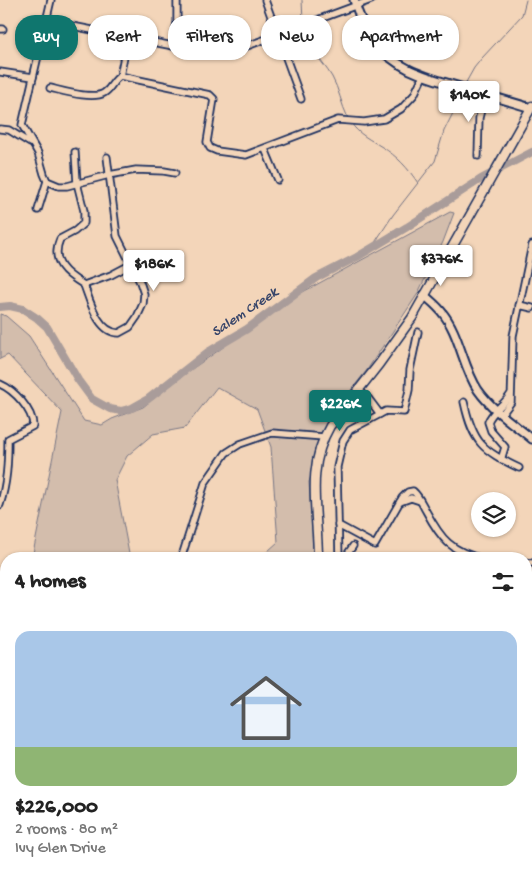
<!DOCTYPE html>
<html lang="en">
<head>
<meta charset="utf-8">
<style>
  :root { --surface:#fff; --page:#f2f2f2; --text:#222; --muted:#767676; --line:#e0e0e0; --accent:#0f766e }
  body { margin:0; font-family:"Gochi Hand",sans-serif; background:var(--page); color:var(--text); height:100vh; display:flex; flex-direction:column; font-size:19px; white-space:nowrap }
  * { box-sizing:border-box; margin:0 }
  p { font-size:16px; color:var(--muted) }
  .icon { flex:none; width:28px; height:28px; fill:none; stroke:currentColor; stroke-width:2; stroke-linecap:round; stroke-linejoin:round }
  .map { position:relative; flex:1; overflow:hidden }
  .panel { position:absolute; left:0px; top:552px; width:532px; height:336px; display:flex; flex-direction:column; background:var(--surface); border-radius:20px 20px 0 0; box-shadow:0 1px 4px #0004 }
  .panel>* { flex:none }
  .banner { position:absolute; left:15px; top:15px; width:502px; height:45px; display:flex; gap:10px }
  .fabs { position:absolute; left:471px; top:492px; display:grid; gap:10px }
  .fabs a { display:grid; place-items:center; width:45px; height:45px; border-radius:50%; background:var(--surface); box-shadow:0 1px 4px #0004; font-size:25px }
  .price { position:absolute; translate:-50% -42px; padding:0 11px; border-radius:5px; background:#fff; color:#222; font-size:16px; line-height:32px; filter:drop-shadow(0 1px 2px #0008) }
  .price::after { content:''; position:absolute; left:50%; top:30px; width:15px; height:11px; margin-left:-8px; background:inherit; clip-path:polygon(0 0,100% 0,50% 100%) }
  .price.active { background:var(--accent); color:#fff }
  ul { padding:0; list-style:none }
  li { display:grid; align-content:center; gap:10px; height:265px; padding:0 15px }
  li+li { border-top:1px solid var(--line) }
  li span { display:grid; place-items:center; height:155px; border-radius:15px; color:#555 }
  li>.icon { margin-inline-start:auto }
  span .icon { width:90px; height:90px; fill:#fffc; stroke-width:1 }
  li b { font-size:21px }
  h2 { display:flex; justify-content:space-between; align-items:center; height:60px; padding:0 15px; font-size:21px }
  .pill { padding:0 18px; border-radius:20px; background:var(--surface); box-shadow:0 1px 4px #0004; font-size:18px; line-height:45px }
  .pill.active { background:var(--accent); color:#fff }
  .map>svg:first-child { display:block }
  .green { fill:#d3bdac; stroke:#777685 }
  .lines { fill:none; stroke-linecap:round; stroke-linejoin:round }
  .stream { stroke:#707082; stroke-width:1 }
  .river { stroke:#a99c9a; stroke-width:8 }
  .minor-casing { stroke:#1b2f5e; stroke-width:9 }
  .tertiary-casing { stroke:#1b2f5e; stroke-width:11 }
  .secondary-casing { stroke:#1b2f5e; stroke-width:11 }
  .minor { stroke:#f3d5b9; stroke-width:5.5 }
  .tertiary { stroke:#f3d5b9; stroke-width:7 }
  .secondary { stroke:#f3d5b9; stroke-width:8 }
  .labels { text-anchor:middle; stroke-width:4; stroke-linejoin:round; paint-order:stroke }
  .water-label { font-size:15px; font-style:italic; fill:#37456a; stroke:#f3d5b9 }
</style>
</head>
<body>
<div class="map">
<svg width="532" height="888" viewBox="0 0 532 888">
  <rect width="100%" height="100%" fill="#f3d5b9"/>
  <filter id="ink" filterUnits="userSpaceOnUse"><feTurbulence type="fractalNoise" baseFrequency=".02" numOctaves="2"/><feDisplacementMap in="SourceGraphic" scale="10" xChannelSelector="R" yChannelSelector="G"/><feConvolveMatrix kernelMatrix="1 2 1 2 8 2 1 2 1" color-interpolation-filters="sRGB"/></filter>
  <g filter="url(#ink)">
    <!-- green -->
    <polygon class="green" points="450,212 454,213 443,242 417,295 367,370 329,418 309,482 314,559 259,559 278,542 271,447 257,409 217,387 185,428 153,434 127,456 115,480 130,559 32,558 62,412 8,355 0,359 0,314 6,316 29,336 84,421 102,425 112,419 143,407 189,371 301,293"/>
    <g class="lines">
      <!-- stream -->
      <g class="stream">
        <polyline points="302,0 303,22"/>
        <path d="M304,28c3,20 18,32 28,49 7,12 9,27 16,41"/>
        <polyline points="464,86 474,68 482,58 522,15 526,0"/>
        <path d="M351,123c7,11 20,17 31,24 15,9 26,21 36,36"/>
        <polyline points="372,247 393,215 435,161 444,131 459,101 463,90"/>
        <polyline points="0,700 6,699"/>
        <polyline points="245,882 249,888"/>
      </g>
      <!-- river -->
      <polyline class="river" points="0,307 10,306 23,309 37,318 47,327 78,380 92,399 110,409 121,411 132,408 148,399 208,352 247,329 316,278 357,257 407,227 481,179 532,152"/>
      <defs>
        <g id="minor">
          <polyline points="51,0 22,125 38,153 44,174 47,181 59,186 67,186 109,175 136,170 164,171 175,173"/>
          <polyline points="265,0 301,99"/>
          <polyline points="47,21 173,46 216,52 239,49 371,0"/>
          <polyline points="0,29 3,29"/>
          <polyline points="173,46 177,22 177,0"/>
          <polyline points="0,72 33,77"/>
          <polyline points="120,76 210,95 214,99 207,142 210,148 217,151 246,155 338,120 364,122 384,119 401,109 414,95 423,76"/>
          <path d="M50,88c13,3 43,12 54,5 8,-5 8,-12 16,-17l8,-39"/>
          <polyline points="0,129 9,130 30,143"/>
          <polyline points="265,149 278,180"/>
          <path d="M75,152l2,31 7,28v12l-9,8 -15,8c-10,23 6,35 24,46l27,-10 19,-10"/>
          <polyline points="478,156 479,118 485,94"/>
          <polyline points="38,210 47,181"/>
          <path d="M84,285c6,16 14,48 35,48l11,-6 7,-10 6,-13 1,-10 -4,-12 -23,-46 -10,-79"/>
          <polyline points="519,305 532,308"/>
          <path d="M0,384c14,6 33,26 33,42l-25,13c0,24 -1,44 -8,66"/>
          <polyline points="359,390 368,398 380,414"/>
          <path d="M464,402c9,41 18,48 55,66"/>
          <polyline points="502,414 511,402 513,336 532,245"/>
          <path d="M501,460l4,-13 -14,-16 -3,-9c4,-11 16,-17 22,-27"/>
          <polyline points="400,502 411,498 420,501"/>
          <path d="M338,525l37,20 27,-47 6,-6 5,-1c6,5 9,13 13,20 15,28 25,41 58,48"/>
          <polyline points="181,559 205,483 226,453 240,444 272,433 324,437"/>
          <polyline points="339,559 337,467 343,441 350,430 386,411 404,412 409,390 410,370 418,332"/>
          <polyline points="344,559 353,546"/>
          <polyline points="526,563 532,563"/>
          <polyline points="0,606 6,607"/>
          <polyline points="526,737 532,742"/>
          <polyline points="0,745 6,752"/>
          <polyline points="526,789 532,790"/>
          <polyline points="0,840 6,837"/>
          <polyline points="526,858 527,859"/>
          <polyline points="178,882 187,885 190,882"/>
          <polyline points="270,882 275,888"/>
          <path d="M376,882c49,6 103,-8 150,6"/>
          <polyline points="360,888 362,882"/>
        </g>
        <g id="tertiary">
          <path d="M354,0c4,13 9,27 17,38 23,32 58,40 93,50 22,7 45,13 67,20"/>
          <path d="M424,295c6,5 12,10 17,16 19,22 21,55 37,79 14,20 36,34 54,49"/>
        </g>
        <g id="secondary">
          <path d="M318,559c0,-48 -13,-90 12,-133l49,-62 33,-46 120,-212"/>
          <polyline points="98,888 101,882"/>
        </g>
      </defs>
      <!-- minor casing -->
      <use href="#minor" class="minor-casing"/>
      <!-- tertiary casing -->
      <use href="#tertiary" class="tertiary-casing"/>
      <!-- secondary casing -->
      <use href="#secondary" class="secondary-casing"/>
      <!-- minor -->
      <use href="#minor" class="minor"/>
      <!-- tertiary -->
      <use href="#tertiary" class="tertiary"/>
      <!-- secondary -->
      <use href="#secondary" class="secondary"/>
    </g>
  </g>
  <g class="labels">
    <!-- water labels -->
    <g class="water-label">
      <text transform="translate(244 311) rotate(-34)" y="5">Salem Creek</text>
    </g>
  </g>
</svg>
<div class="fabs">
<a><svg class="icon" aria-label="layers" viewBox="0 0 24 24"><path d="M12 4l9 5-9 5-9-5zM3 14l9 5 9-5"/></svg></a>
</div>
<b class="price" style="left:469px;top:123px">$140K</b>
<b class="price" style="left:441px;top:287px">$376K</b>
<b class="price" style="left:154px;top:292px">$186K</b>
<b class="price active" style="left:340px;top:432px">$226K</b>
<div class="banner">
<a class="pill active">Buy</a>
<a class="pill">Rent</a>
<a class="pill">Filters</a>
<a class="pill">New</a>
<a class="pill">Apartment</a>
</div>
<section class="panel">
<h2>4 homes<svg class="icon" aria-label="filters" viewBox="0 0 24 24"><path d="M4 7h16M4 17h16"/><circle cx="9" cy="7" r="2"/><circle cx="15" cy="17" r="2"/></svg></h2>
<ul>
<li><span style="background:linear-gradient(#a9c7e8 75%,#8fb573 0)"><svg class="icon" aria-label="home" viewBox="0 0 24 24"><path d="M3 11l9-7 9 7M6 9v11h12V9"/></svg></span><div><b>$226,000</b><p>2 rooms · 80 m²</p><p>Ivy Glen Drive</p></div></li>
</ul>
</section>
</div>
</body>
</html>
